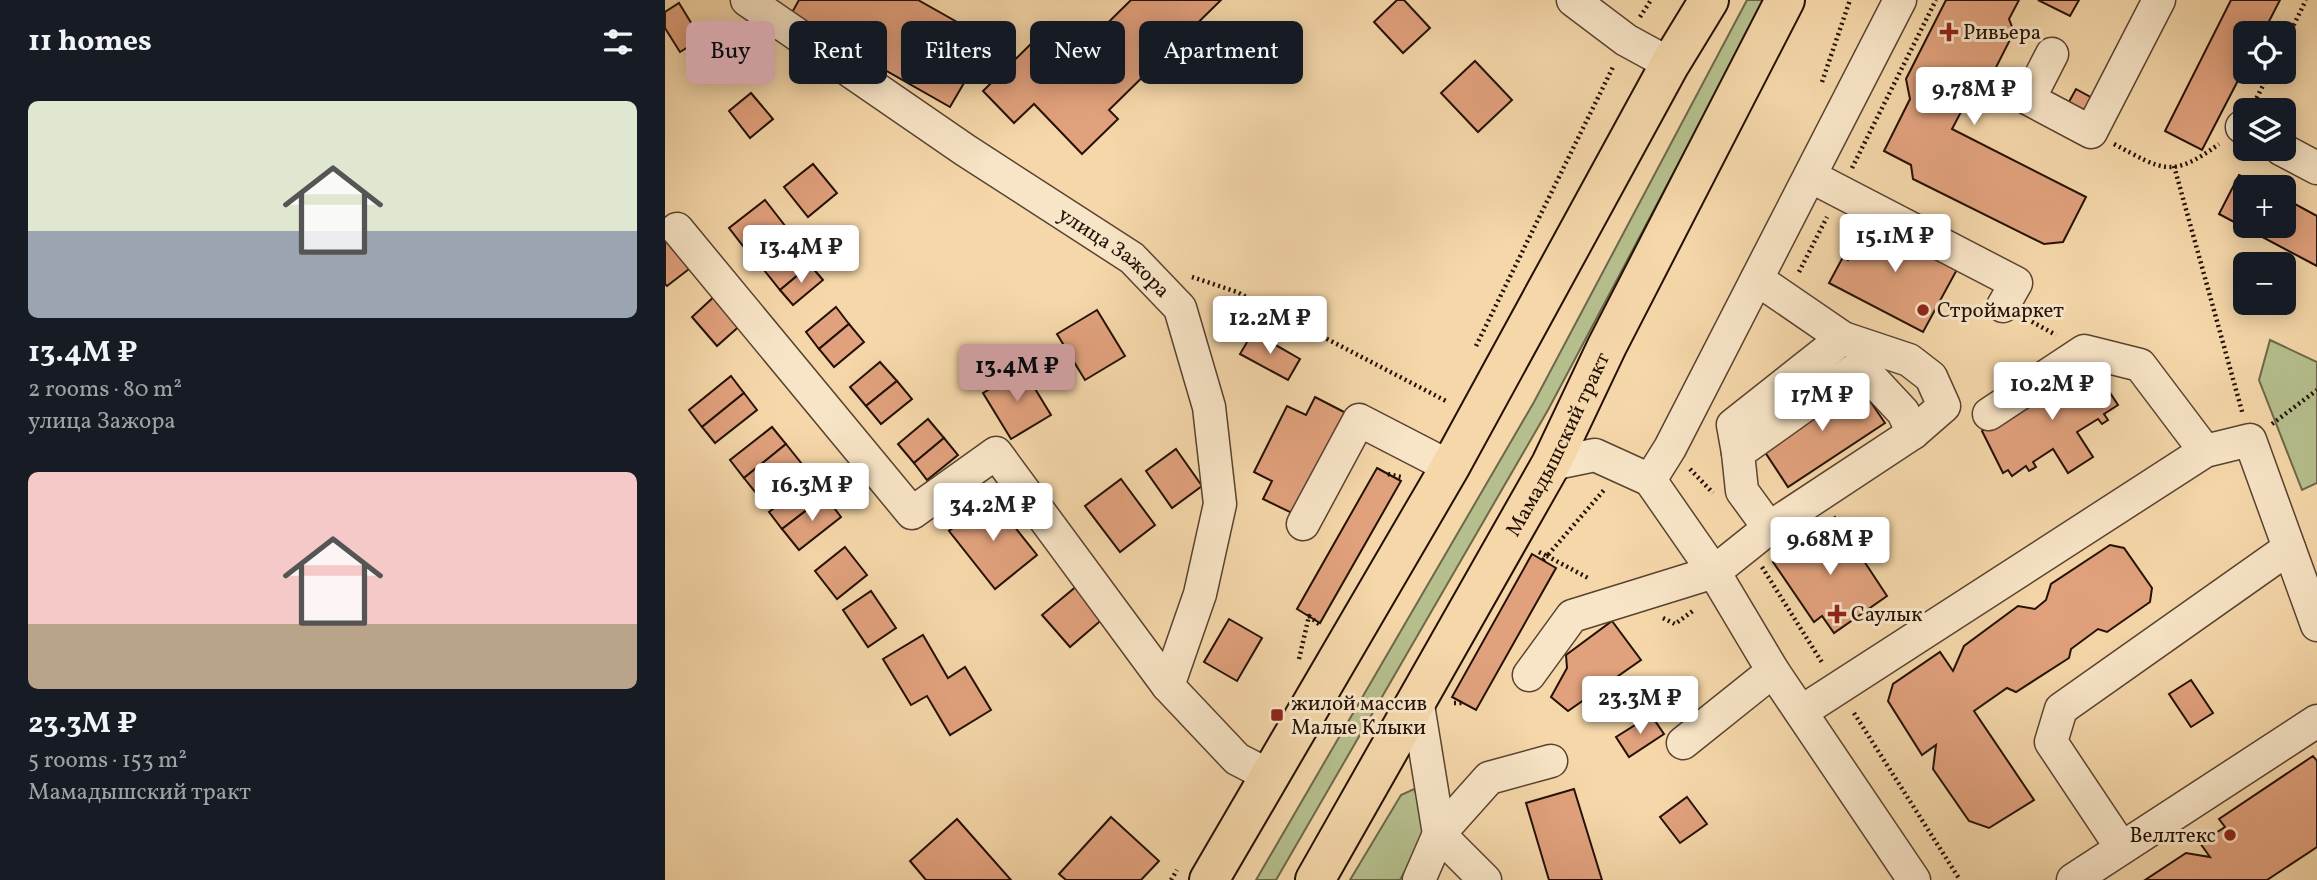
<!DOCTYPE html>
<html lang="en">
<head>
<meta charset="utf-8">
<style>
  :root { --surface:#171b24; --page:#242831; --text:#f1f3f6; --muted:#9ea1a6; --accent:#c59692 }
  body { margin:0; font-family:Vollkorn,serif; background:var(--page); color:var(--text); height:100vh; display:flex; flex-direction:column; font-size:26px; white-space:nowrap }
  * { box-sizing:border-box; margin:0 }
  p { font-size:23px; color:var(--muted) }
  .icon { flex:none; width:38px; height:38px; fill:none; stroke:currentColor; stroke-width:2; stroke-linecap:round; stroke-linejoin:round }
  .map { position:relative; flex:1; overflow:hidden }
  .drawer { display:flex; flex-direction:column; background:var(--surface); width:665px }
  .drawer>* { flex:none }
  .banner { position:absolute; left:21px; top:21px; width:665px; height:63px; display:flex; gap:14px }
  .buttons { position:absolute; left:1568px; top:21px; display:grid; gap:14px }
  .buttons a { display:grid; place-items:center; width:63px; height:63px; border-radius:10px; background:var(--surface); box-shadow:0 4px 18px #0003; font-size:35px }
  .price { position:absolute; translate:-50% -60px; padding:0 16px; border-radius:7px; background:#fff; color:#222; font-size:23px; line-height:46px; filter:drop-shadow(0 2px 4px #0008) }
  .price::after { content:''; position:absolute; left:50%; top:42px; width:21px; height:16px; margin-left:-10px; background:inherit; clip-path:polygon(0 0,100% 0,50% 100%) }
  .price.active { background:var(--accent); color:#111 }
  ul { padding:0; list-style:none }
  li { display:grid; align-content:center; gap:14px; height:371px; padding:0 28px }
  li span { display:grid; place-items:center; height:217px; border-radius:10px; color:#555 }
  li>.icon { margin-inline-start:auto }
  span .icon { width:126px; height:126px; fill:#fffc; stroke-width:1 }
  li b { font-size:30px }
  h2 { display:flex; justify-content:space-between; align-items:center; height:84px; padding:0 28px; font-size:30px }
  .tag { padding:0 24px; border-radius:10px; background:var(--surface); box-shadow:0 4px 18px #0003; font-size:24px; line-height:63px }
  .tag.active { background:var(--accent); color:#111 }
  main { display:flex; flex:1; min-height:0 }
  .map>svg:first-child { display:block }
  .green { fill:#b5bf8d; stroke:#6c684a; stroke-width:2 }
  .building { fill:#e1a17d; stroke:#231107; stroke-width:2 }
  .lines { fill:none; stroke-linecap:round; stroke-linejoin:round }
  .minor-casing { stroke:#584230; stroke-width:35 }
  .major-casing { stroke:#231107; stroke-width:42 }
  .path { stroke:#231107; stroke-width:4.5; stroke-dasharray:2 3.5; stroke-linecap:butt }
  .minor { stroke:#f8e5c7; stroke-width:32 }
  .major { stroke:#f5d7a9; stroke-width:38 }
  .poi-dot { fill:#8f2418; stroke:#f8e5c7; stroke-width:2.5 }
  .labels { text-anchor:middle; stroke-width:6; stroke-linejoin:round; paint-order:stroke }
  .poi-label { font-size:21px; fill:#231107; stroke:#f8e5c7; text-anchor:start }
  .street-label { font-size:21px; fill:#231107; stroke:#f8e5c7 }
</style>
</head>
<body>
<main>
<section class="drawer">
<h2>11 homes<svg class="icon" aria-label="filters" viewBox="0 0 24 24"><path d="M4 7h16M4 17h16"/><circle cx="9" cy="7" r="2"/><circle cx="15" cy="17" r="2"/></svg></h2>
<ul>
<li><span style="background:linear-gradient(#dfe7d0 60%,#9aa5b1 0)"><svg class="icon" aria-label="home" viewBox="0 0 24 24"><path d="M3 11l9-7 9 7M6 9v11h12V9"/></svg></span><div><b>13.4M ₽</b><p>2 rooms · 80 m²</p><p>улица Зажора</p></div></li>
<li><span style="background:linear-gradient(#f6c9c9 70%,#b9a48a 0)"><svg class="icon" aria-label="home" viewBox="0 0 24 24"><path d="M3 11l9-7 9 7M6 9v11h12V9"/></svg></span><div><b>23.3M ₽</b><p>5 rooms · 153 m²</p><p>Мамадышский тракт</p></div></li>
</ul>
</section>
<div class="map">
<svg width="1652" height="880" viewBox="0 0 1652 880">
  <rect width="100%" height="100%" fill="#f5d7a9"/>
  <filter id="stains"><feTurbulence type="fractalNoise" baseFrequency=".00286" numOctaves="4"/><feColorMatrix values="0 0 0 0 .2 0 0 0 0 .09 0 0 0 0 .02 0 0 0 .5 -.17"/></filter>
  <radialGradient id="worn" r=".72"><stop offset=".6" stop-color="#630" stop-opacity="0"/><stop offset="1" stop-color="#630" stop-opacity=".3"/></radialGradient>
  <!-- green -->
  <g class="green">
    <polygon points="1082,0 1100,0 883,410 611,880 591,880 869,402"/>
    <polygon points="1605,340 1652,362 1652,483 1637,490 1594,380"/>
    <path d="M749,789c21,41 6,55 -14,91h-50l51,-85z"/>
  </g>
  <!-- building -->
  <g class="building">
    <polygon points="134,0 253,0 324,40 285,107 125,16"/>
    <polygon points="466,0 556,0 444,110 453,119 417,154 369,104 349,123 318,91 380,30 407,58"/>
    <polygon points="732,0 739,0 765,28 738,53 709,22"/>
    <polygon points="1281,0 1354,0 1344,19 1349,32 1321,87 1307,91 1287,129 1421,197 1398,242 1379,244 1248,179 1246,165 1219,151 1245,99 1241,79"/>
    <polygon points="1373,0 1414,0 1405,16"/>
    <polygon points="1566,0 1615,0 1598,33 1580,33 1580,67 1537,150 1500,131"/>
    <polygon points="14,3 36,39 15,52 0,28 0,12"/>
    <polygon points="810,61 847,100 813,132 776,93"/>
    <polygon points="1411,89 1429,99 1419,119 1400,109"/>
    <polygon points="86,93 108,119 85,138 64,111"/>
    <polygon points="148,164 172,193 143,217 119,187"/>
    <polygon points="1574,175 1598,187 1580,187 1580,226 1619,226 1619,198 1652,216 1652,266 1554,214"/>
    <polygon points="100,200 121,227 85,255 64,228"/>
    <polygon points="1201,214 1295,264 1258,332 1164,283 1178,257 1183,260 1193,242 1188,239"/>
    <polygon points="0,238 28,266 2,286 0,284"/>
    <polygon points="129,245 145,265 115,290 99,270"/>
    <polygon points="145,265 158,280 128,305 115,290"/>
    <polygon points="52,294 78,323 52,346 27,317"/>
    <polygon points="171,307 184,324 154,349 141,332"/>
    <polygon points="432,310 460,356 420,380 392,334"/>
    <polygon points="184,324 199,342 169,367 154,349"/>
    <polygon points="588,332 635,359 623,380 575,354"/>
    <polygon points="1423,360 1434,375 1438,372 1443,379 1438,382 1453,405 1439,414 1443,420 1437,424 1433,419 1412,432 1428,457 1403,473 1388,449 1368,462 1371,467 1364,471 1361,466 1347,476 1343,470 1338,473 1317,431"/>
    <polygon points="215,362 232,381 201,406 185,387"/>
    <polygon points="358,369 386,415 346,439 318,393"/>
    <polygon points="66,376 79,393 37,427 24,410"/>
    <polygon points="1190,379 1220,423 1123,487 1094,443"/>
    <polygon points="232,381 247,399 216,424 201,406"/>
    <polygon points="79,393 92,410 50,443 37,427"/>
    <polygon points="650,397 681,413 629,514 598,499 607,481 589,472 622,406 641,415"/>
    <polygon points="263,419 279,438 249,463 233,444"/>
    <polygon points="107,427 121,444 79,478 65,460"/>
    <polygon points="279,438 293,455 262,480 249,463"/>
    <polygon points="121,444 137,464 95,498 79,478"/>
    <polygon points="511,449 537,486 507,508 481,471"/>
    <polygon points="712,468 736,481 655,623 632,609"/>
    <polygon points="146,479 160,496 117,529 104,512"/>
    <polygon points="456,479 490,525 455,552 420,506"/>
    <polygon points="160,496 176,517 134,550 117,529"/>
    <polygon points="326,497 372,555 330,589 284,531"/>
    <polygon points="1170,517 1222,596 1169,633 1157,616 1149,622 1108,562"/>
    <polygon points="1445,545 1459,548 1487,588 1485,602 1442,632 1433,629 1406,649 1404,658 1351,692 1342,688 1309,711 1369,800 1324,828 1304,821 1268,769 1271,745 1257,755 1223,701 1228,684 1275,652 1288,671 1299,646 1353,606 1370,609 1381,600 1386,584"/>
    <polygon points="180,547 202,575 172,599 150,571"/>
    <polygon points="867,554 891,568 811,710 787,697"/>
    <polygon points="413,585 440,617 405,647 377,615"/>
    <polygon points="206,591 231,628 203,647 178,610"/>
    <polygon points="564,619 597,638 572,681 539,662"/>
    <polygon points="947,621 976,660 903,711 886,697 902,668 901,655"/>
    <polygon points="258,635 283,678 300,667 326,710 285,735 262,696 246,705 218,659"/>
    <polygon points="1526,680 1548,713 1526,727 1504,694"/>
    <polygon points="986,715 999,734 964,757 951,737"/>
    <polygon points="1648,756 1652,761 1652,847 1602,880 1480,880 1521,853 1545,857 1535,843 1560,827 1554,819"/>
    <polygon points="909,789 937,880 884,880 861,803"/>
    <polygon points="1022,797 1042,824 1015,843 995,817"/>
    <polygon points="446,817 494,861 476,880 401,880 394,874"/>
    <polygon points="292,819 346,880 261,880 245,861"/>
  </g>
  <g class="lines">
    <defs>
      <g id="minor">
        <path id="s1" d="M82,0l218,150 167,108 48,50 29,99 11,97 -20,90 -32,92 69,73 33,17"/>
        <polyline points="908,0 961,40 1005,64"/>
        <polyline points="1387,54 1364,99 1426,132 1494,0"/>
        <polyline points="1577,127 1580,129"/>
        <polyline points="1616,149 1652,168"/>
        <polyline points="1145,176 1351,283 1338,306"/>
        <polyline points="12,229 247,513 331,453 503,686"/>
        <polyline points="1092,279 1178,338 1244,360 1266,377 1279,406 1248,433"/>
        <polyline points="1324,414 1419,351 1475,365 1540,451"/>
        <polyline points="1073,453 1068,425 1178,338"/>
        <polyline points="886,464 930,455 985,480 1049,572 1108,671 1249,880"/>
        <polyline points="985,480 1005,448 1235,0"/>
        <polyline points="638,524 694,420 785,467"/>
        <polyline points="864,675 907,616 1049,572 1104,528 1248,433 1238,412 1195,366 1073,453 1077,491 1104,528"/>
        <polyline points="752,699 774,834 820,880"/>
        <polyline points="1136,712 1540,451 1585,440 1652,625"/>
        <polyline points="1018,743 1108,671"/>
        <polyline points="1456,847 1386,742 1396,709 1624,548"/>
        <polyline points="754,880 774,834 824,778 886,761"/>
        <polyline points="1408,880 1652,721"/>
      </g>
      <g id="major">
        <polyline points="544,880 785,467 1005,64 1044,0"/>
        <path id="s2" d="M650,880l236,-416 56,-118 178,-346"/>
      </g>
    </defs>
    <!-- minor casing -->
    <use href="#minor" class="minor-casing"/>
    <!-- major casing -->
    <use href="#major" class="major-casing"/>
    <!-- path -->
    <g class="path">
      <polyline points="975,17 986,0"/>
      <polyline points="1619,45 1641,0"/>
      <polyline points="1157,82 1185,0"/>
      <polyline points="1589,103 1605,72"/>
      <path d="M1449,144c49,26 57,35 105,0"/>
      <polyline points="1509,166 1578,415"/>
      <polyline points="1187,168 1271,0"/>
      <polyline points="1134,272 1162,217"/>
      <polyline points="527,277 572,292 783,402"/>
      <polyline points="1362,319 1391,335"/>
      <polyline points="811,346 949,65"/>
      <polyline points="1607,424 1652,390"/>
      <polyline points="1025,469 1048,493"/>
      <polyline points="723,474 736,477"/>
      <polyline points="874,552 882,556 939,490"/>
      <polyline points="878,560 882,556 925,579"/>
      <polyline points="1097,567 1158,664"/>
      <polyline points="998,618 1010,624 1029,610"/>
      <polyline points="634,659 644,616 655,625"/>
      <polyline points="789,703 799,703"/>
      <polyline points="1189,713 1295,880"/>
      <polyline points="506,880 512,870"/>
    </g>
    <!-- minor -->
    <use href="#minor" class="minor"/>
    <!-- major -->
    <use href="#major" class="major"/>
  </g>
  <!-- markers -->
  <g class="poi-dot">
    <path d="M1280.5 21.5h7v7h7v7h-7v7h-7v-7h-7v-7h7z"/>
    <circle cx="1258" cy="310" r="7"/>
    <path d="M1168.5 603.5h7v7h7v7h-7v7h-7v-7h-7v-7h7z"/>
    <rect x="605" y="708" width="14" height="14" rx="3.5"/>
    <circle cx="1565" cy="835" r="7"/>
  </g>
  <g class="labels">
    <!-- poi labels -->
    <g class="poi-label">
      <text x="1298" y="39">Ривьера</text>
      <text x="1272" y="317">Строймаркет</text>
      <text x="1186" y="621">Саулык</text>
      <text x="626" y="710">жилой массив<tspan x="626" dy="24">Малые Клыки</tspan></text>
      <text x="1551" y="842" text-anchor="end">Веллтекс</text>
    </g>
    <!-- street labels -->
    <g class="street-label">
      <text dy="7" stroke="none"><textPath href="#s1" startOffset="446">улица Зажора</textPath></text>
      <text dy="7" stroke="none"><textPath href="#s2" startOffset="499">Мамадышский тракт</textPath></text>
    </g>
  </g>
  <rect width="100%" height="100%" filter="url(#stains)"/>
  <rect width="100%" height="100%" fill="url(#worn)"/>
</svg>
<div class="buttons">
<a><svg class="icon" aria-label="locate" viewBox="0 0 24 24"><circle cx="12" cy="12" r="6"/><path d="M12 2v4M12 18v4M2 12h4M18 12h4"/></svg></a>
<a><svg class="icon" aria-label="layers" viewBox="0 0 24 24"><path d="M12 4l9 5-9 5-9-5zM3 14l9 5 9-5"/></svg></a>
<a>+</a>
<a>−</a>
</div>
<b class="price" style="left:1309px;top:127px">9.78M ₽</b>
<b class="price" style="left:1230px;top:274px">15.1M ₽</b>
<b class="price" style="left:136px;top:285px">13.4M ₽</b>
<b class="price" style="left:605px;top:356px">12.2M ₽</b>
<b class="price active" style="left:352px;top:404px">13.4M ₽</b>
<b class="price" style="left:1387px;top:422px">10.2M ₽</b>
<b class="price" style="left:1157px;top:433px">17M ₽</b>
<b class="price" style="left:147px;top:523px">16.3M ₽</b>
<b class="price" style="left:328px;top:543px">34.2M ₽</b>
<b class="price" style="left:1165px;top:577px">9.68M ₽</b>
<b class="price" style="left:975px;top:736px">23.3M ₽</b>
<div class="banner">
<a class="tag active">Buy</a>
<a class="tag">Rent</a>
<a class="tag">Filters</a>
<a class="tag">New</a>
<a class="tag">Apartment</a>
</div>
</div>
</main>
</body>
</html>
